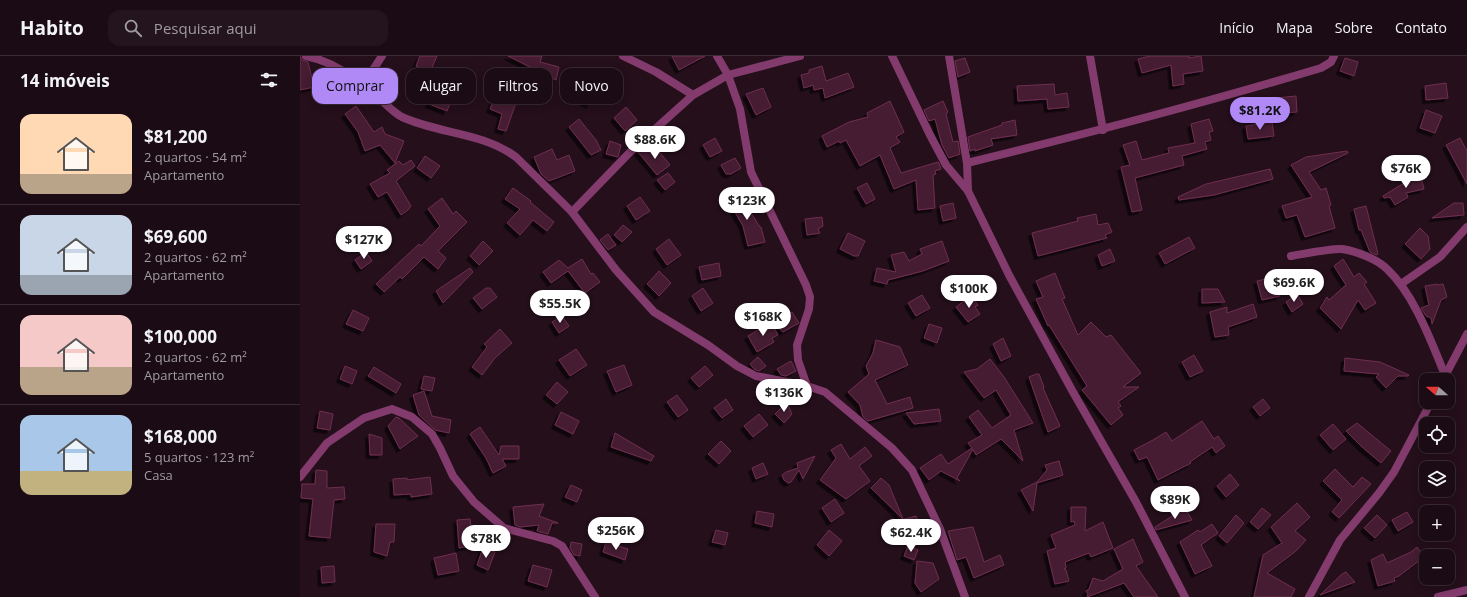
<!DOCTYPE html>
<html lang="pt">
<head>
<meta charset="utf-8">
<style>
  :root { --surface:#1b0b14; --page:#24141d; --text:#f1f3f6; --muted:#a09ba0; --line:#392b34; --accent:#b089f6 }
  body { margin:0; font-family:"Open Sans",sans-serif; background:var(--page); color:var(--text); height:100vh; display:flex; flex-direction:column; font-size:15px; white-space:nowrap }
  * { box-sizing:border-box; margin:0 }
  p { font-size:13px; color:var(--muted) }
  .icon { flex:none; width:22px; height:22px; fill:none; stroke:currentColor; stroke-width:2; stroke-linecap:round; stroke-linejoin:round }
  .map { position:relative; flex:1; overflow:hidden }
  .sheet { display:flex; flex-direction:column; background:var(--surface); width:300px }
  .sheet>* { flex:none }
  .top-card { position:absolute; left:12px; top:12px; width:380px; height:36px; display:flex; gap:8px }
  .needle { width:26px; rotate:290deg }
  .tools { position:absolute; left:1119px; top:317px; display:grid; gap:8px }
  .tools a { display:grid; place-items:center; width:36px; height:36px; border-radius:8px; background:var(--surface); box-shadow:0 2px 10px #0003,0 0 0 1px var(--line); font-size:20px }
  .price { position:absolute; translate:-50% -34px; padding:0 9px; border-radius:14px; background:#fff; color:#222; font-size:13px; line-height:26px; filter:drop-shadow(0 1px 2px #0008) }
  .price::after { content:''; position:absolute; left:50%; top:24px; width:12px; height:9px; margin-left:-6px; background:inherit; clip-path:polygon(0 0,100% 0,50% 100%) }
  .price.active { background:var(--accent); color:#111 }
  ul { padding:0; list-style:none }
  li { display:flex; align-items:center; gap:12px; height:100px; padding:0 20px }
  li+li { border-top:1px solid var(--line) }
  li span { display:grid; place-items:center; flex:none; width:112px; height:80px; border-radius:12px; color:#555 }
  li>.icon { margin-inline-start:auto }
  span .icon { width:48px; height:48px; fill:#fffc; stroke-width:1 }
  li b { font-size:17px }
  h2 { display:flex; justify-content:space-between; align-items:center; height:48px; padding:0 20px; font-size:17px }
  .pill { padding:0 14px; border-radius:12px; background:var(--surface); box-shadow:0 2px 10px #0003,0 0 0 1px var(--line); font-size:14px; line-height:36px }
  .pill.active { background:var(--accent); color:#111 }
  header { display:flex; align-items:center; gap:24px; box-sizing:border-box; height:56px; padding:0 20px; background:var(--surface); border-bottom:1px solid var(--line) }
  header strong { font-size:19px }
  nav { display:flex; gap:22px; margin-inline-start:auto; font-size:14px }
  .search { width:280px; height:36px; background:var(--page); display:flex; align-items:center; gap:10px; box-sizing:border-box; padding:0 14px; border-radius:12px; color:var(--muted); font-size:15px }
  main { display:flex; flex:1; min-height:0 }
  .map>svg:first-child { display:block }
  .building { fill:#441c31; stroke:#702e51; filter:url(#shadow) }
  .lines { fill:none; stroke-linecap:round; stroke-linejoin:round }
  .minor { stroke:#823b6c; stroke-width:8 }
</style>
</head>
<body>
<header>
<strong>Habito</strong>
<div class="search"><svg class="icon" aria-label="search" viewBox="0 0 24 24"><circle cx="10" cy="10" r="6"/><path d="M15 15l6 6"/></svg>Pesquisar aqui</div>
<nav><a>Início</a><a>Mapa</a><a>Sobre</a><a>Contato</a></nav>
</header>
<main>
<section class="sheet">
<h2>14 imóveis<svg class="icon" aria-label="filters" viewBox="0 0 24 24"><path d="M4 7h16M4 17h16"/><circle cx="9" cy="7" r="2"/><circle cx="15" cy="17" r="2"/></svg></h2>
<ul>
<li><span style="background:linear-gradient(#ffd9b3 75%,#b9a48a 0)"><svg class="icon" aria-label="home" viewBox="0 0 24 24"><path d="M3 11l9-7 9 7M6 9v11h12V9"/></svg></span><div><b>$81,200</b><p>2 quartos · 54 m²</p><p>Apartamento</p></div></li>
<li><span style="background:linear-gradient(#c9d6e8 75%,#9aa5b1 0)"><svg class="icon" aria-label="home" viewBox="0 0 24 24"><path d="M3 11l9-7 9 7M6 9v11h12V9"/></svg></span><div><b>$69,600</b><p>2 quartos · 62 m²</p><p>Apartamento</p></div></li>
<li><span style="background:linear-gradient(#f6c9c9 65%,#b9a48a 0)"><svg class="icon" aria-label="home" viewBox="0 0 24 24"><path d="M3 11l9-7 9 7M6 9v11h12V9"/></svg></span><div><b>$100,000</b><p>2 quartos · 62 m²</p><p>Apartamento</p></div></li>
<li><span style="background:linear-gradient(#a9c7e8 70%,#c2b280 0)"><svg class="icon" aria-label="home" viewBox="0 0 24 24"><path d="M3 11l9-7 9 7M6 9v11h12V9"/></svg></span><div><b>$168,000</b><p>5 quartos · 123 m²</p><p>Casa</p></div></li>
</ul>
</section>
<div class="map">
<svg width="1167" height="541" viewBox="0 0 1167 541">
  <defs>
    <filter id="shadow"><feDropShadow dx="-3.5" dy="3.5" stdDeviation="0" flood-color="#0009"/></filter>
  </defs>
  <rect width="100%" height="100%" fill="#240f1b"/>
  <!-- building -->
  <g class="building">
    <polygon points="0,0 2,4 8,6 14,31 0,34"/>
    <polygon points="120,0 137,0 130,16 116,10"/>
    <polygon points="208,0 242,0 240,6 259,11 256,24"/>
    <polygon points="372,0 405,0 379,14"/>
    <polygon points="850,0 889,0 889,2 901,0 903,15 883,18 884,28 873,30 871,9 842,17 838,3"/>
    <polygon points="665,2 670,16 658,21 655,5"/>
    <polygon points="1045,2 1058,6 1054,20 1040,15"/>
    <polygon points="522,10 526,25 548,17 554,31 525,42 523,32 514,34 513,29 504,32 501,19 509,17 509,14"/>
    <polygon points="81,11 92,18 81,36 70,28"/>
    <polygon points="158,14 169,16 167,28 157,27"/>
    <polygon points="212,24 223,27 206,75 198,73 202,58 190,53 196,38 207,42"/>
    <polygon points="281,27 297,38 289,49 276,40"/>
    <polygon points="1146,27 1148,42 1126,44 1125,30"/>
    <polygon points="754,28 755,39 767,37 769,51 748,53 747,43 718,45 717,30"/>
    <polygon points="463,32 471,51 456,59 446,38"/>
    <polygon points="134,35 152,42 147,55 129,48"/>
    <polygon points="996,40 997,56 970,58 967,43"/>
    <polygon points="590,45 604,76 596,81 600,86 590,92 601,117 638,106 639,107 641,113 635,115 636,118 633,119 635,152 618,154 616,124 594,133 580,99 560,110 546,84 540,87 539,85 527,91 522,80 549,66 568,61 567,57"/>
    <polygon points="643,45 648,56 646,58 653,86 658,85 660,98 649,102 642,89 635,63 629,65 624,54"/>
    <polygon points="56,50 74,76 82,71 85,78 104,85 95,107 80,89 65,95 58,76 45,58"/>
    <polygon points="326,51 337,64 325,75 314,62"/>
    <polygon points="1126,54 1142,60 1135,77 1120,72"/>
    <polygon points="279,63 296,84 301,94 291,99 269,71"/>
    <polygon points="909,63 913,75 909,76 911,84 905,86 907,93 882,100 884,109 835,122 842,154 832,156 821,111 830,109 823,89 836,85 842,104 869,97 868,92 895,87 891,68"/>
    <polygon points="715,64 717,79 691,83 693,89 675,95 675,93 670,95 668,81 702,69 702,67"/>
    <polygon points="972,66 974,80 948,83 946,70"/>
    <polygon points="415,82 422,95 410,101 403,89"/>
    <polygon points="1160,82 1167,95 1167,128 1146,89"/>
    <polygon points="310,85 321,89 318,101 306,98"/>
    <polygon points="354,89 370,109 357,119 338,96 340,94 345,96"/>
    <polygon points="252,93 257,104 269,99 275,115 249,125 241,118 234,101"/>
    <polygon points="1047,95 1048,97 1009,116 1021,134 1026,132 1031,149 1029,150 1035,172 1005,181 997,159 986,162 982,150 1012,141 991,109 1006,101"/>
    <polygon points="125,100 140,110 131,122 117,112"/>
    <polygon points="435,102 441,112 431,118 426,118 421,109"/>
    <polygon points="111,104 115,110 96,125 111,150 108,154 101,159 87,136 78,141 70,128 90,117 87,114 99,105 103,109"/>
    <polygon points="970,113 973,123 914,139 879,144 878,141 906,128"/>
    <polygon points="368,117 375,126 365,134 357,124"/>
    <polygon points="1120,117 1124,133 1106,137 1108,141 1095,149 1090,141 1084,142 1083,140"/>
    <polygon points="567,127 575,143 566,148 557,132"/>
    <polygon points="213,132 231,145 230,146 254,166 247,175 233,164 220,179 207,167 220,153 205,143"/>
    <polygon points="439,138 460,171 461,171 465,186 448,190 443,170 428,144"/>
    <polygon points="340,141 350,155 336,164 327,150"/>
    <polygon points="142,142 153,158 156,155 167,166 138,195 146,202 138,213 124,201 102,223 100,221 84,236 76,228 119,188 121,190 140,170 128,153"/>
    <polygon points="653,147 656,162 643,165 640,150"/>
    <polygon points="1154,147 1163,147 1164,159 1132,162"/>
    <polygon points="1066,150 1078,198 1076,199 1070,196 1061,174 1059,174 1054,153"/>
    <polygon points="796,158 798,169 808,167 812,176 805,179 807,182 738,200 732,177 778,165 777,162"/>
    <polygon points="522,161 523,170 518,173 520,177 507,179 505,163"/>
    <polygon points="323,169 332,176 322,186 314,179"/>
    <polygon points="1120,172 1128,180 1130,193 1121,203 1105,188"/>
    <polygon points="548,177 565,185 558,200 554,200 540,193"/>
    <polygon points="308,178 316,189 308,194 300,184"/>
    <polygon points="889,181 895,192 865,208 859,197"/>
    <polygon points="369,183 381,199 367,209 356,193"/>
    <polygon points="183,185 193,195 179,209 170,200"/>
    <polygon points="642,185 649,205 623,215 588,224 587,228 574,225 577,212 596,216 591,199 604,196 609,205 622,198 620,193"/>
    <polygon points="810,193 815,205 802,210 798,199"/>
    <polygon points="66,196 72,205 61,213 55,204"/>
    <polygon points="282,203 291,218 293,217 300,226 285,237 268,215 251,227 243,216 259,204 268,212"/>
    <polygon points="1043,203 1054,221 1059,217 1067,226 1064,228 1076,247 1065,254 1058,244 1041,273 1020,252 1027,241 1029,244 1046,229 1034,210"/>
    <polygon points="419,207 421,220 402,224 399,211"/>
    <polygon points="170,212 173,216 143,247 136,235"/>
    <polygon points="359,215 371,227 359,240 347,228"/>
    <polygon points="755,217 765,242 762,243 778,279 791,266 806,281 811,279 841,317 823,331 839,331 818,346 821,350 818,352 823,359 811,369 782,334 787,330 749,269 748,270 736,243 743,241 736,225"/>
    <polygon points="975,221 980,240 962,244 957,225"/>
    <polygon points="1137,228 1137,229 1143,228 1147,241 1141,244 1132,268 1131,262 1126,260 1121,252 1129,249 1125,230"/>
    <polygon points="186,232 190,232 197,241 182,253 173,242"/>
    <polygon points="403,232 413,247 401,255 392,240"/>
    <polygon points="902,233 918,233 925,246 902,247"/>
    <polygon points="997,238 1003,248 992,256 986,246"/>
    <polygon points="622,239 630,252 616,260 608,247"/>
    <polygon points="671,240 678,249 675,251 680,258 668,266 656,251"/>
    <polygon points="953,248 957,261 928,271 929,279 915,281 910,256 927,251 927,257"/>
    <polygon points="53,254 69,262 63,275 46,268"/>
    <polygon points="492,256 499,267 483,276 473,267"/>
    <polygon points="262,260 269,270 259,277 252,266"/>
    <polygon points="472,268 478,279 472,282 474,286 457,296 448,280 465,270 466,271"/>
    <polygon points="629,268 642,272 637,287 624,282"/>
    <polygon points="200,273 212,287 195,302 182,319 172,311 187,291 184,288"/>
    <polygon points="703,282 711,300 701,305 693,288"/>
    <polygon points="576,284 600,291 608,309 575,324 587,348 610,341 613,352 568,365 563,361 560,349 548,336 569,318 566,310 573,297"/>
    <polygon points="276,293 287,309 270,320 259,304"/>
    <polygon points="894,299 903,315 890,321 882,306"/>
    <polygon points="458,301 466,310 459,315 454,313 450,308"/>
    <polygon points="1045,302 1080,306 1109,319 1108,320 1098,320 1086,332 1076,321 1079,318 1044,315"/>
    <polygon points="690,303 704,321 733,367 714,374 723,405 701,383 676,399 673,393 657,422 660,425 641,415 629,424 620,412 641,398 648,408 672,392 668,387 682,379 669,361 678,354 692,372 711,359 696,334 684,342 664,316 677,313"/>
    <polygon points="491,305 496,315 486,320 481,319 477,313"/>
    <polygon points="324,309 332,329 316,336 307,315"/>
    <polygon points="45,310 57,315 52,328 40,323"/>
    <polygon points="405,310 413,319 399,331 391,322"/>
    <polygon points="74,311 101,328 96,337 68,320"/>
    <polygon points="736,318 739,318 744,331 743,332 760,370 748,376 729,321"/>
    <polygon points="124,320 135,322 132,335 121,333"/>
    <polygon points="257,326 268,336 257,348 246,339"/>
    <polygon points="124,335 132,360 151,364 149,377 135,374 119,359 113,339"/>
    <polygon points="377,339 388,354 378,361 367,346"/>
    <polygon points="426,343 433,354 422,362 414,352"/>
    <polygon points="963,343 970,352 960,360 953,351"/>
    <polygon points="487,346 492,358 484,367 475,358"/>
    <polygon points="639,353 641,365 614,368 606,357"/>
    <polygon points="20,355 33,358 30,374 17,372"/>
    <polygon points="261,356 279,365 273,378 255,369"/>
    <polygon points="459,358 468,369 453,381 444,370"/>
    <polygon points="96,361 99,362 118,380 100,393 88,370"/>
    <polygon points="902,365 914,383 918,380 925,390 916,397 912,391 890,406 891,407 858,424 847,401 839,404 834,394 853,384 866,376 872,385"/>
    <polygon points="1057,367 1091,395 1081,407 1062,391 1046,375"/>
    <polygon points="1033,368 1046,383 1033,394 1020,379"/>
    <polygon points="180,371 199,399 201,390 219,390 219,403 202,403 206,410 193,417 186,402 170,378"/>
    <polygon points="315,377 354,400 351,405 311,391"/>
    <polygon points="69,378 82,382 82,399 70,399"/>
    <polygon points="421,385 431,395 419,408 408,398"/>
    <polygon points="541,388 550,403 565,391 572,400 559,410 570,425 546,443 520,424 536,402 531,394"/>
    <polygon points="515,400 503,423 499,414 491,426 488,427 484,424 482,419 486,416 498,412 497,407"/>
    <polygon points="759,405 763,419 737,427 733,455 721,434 737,426 747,414 745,409"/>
    <polygon points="463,407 468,418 456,423 452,412"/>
    <polygon points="1035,413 1053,431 1062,421 1071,428 1039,462 1032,456 1042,444 1023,425"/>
    <polygon points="16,414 27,415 27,432 44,431 45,443 34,444 30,482 9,480 13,443 1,442 2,428 15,428"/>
    <polygon points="930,418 939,429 926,441 917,430"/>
    <polygon points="130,421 132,438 111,441 111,438 94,439 93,423 107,422 107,424"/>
    <polygon points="581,422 589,429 603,463 571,432"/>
    <polygon points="271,429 282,434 277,446 265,441"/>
    <polygon points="535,443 544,457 531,466 522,452"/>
    <polygon points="997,447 1010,461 995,475 1006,484 996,495 967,517 995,533 991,541 954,541 963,499 982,487 971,471"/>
    <polygon points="244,448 239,460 258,467 252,467 248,478 237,475 239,469 220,471 215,469 213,451"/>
    <polygon points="771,451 786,451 785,475 803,466 813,492 791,501 789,497 765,506 766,512 764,513 766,514 769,525 755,528 747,495 756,492 751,479 775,469 774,465 771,466"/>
    <polygon points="885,452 892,464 856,474 855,471"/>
    <polygon points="962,452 971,459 958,473 950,466"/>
    <polygon points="457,455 474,458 472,471 455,467"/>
    <polygon points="1107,456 1113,466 1098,475 1092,464"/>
    <polygon points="936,459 944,467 927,487 919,480"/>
    <polygon points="1077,459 1087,469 1075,482 1064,472"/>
    <polygon points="616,460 620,471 604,476 601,464"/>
    <polygon points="170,463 172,478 188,486 159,492 157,464"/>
    <polygon points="76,468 95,468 94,486 90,486 87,500 74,496"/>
    <polygon points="912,468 918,477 901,489 912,510 895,518 880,486 898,474 900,476"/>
    <polygon points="673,471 684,506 700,499 704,509 674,522 666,501 657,504 648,475"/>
    <polygon points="416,474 428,477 425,489 412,486"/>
    <polygon points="529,474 542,485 529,500 517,489"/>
    <polygon points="833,483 843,506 836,510 858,541 834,541 824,527 787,541 788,538 786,535 789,533 793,522 803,525 823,513 814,493"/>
    <polygon points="271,486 282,488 280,500 274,499 270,492"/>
    <polygon points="306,486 328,493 325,504 303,496"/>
    <polygon points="608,490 618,494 614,504 604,500"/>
    <polygon points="1117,491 1124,501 1099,520 1094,522 1095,525 1078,530 1071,504 1083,498 1087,507 1111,496"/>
    <polygon points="183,492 195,496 188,514 177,509"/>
    <polygon points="156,497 159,515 138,519 134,502"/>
    <polygon points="617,505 633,507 639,523 621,536 615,527"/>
    <polygon points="233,509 252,514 247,531 228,525"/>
    <polygon points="34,510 35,526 22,527 21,511"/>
    <polygon points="1046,516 1055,526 1020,539 1042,518"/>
  </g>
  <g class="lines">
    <!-- minor -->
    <g class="minor">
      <path d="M6,0c32,7 50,23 75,44 6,5 13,13 21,17 37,17 80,15 114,40l56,55 44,58 38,42 54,33 29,21 19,10 51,10 18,6 67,56 20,22 28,59 25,68"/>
      <polyline points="323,0 356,16 393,39"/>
      <polyline points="417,0 428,19 440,53 451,116 506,229 510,241 509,253 497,289 498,304 507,330"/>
      <polyline points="592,0 630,79 646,109 668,135 709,219 773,336 836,446 885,541"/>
      <polyline points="649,0 667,107 668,135"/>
      <polyline points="790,0 803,74"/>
      <polyline points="63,29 82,0"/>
      <path d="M667,107c119,-29 237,-60 354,-95l10,-6 3,-6"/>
      <polyline points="272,156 334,92 393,39 428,19 500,0"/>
      <path d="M991,200c12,-2 41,-8 51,-7 14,2 35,10 45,20 27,25 44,72 58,106"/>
      <polyline points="1101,228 1140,201 1167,171"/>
      <polyline points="1144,322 1167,278"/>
      <polyline points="0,421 27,387 64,362 92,353 112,361 132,378 140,392 153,420 174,446 204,472 253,485 262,490 295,541"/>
      <polyline points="1009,541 1040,484 1079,437 1094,416 1131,346"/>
      <polyline points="1138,541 1167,534"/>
    </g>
  </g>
</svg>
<div class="tools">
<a><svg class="needle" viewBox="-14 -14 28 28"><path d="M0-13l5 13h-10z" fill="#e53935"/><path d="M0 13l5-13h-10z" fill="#a09ba0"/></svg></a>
<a><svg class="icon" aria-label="locate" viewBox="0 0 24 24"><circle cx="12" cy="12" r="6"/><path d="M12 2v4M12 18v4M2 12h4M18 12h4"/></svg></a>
<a><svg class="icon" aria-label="layers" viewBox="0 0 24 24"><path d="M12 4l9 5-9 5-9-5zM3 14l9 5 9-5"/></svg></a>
<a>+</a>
<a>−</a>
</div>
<b class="price active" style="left:960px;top:75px">$81.2K</b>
<b class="price" style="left:355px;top:104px">$88.6K</b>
<b class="price" style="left:1106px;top:133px">$76K</b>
<b class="price" style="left:447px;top:165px">$123K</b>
<b class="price" style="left:64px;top:204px">$127K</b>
<b class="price" style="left:994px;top:247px">$69.6K</b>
<b class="price" style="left:669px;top:253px">$100K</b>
<b class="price" style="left:260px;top:268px">$55.5K</b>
<b class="price" style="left:463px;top:281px">$168K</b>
<b class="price" style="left:484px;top:357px">$136K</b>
<b class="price" style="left:875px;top:464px">$89K</b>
<b class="price" style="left:316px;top:495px">$256K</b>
<b class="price" style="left:611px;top:497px">$62.4K</b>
<b class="price" style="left:186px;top:503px">$78K</b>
<div class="top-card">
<a class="pill active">Comprar</a>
<a class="pill">Alugar</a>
<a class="pill">Filtros</a>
<a class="pill">Novo</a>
</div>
</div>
</main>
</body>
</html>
